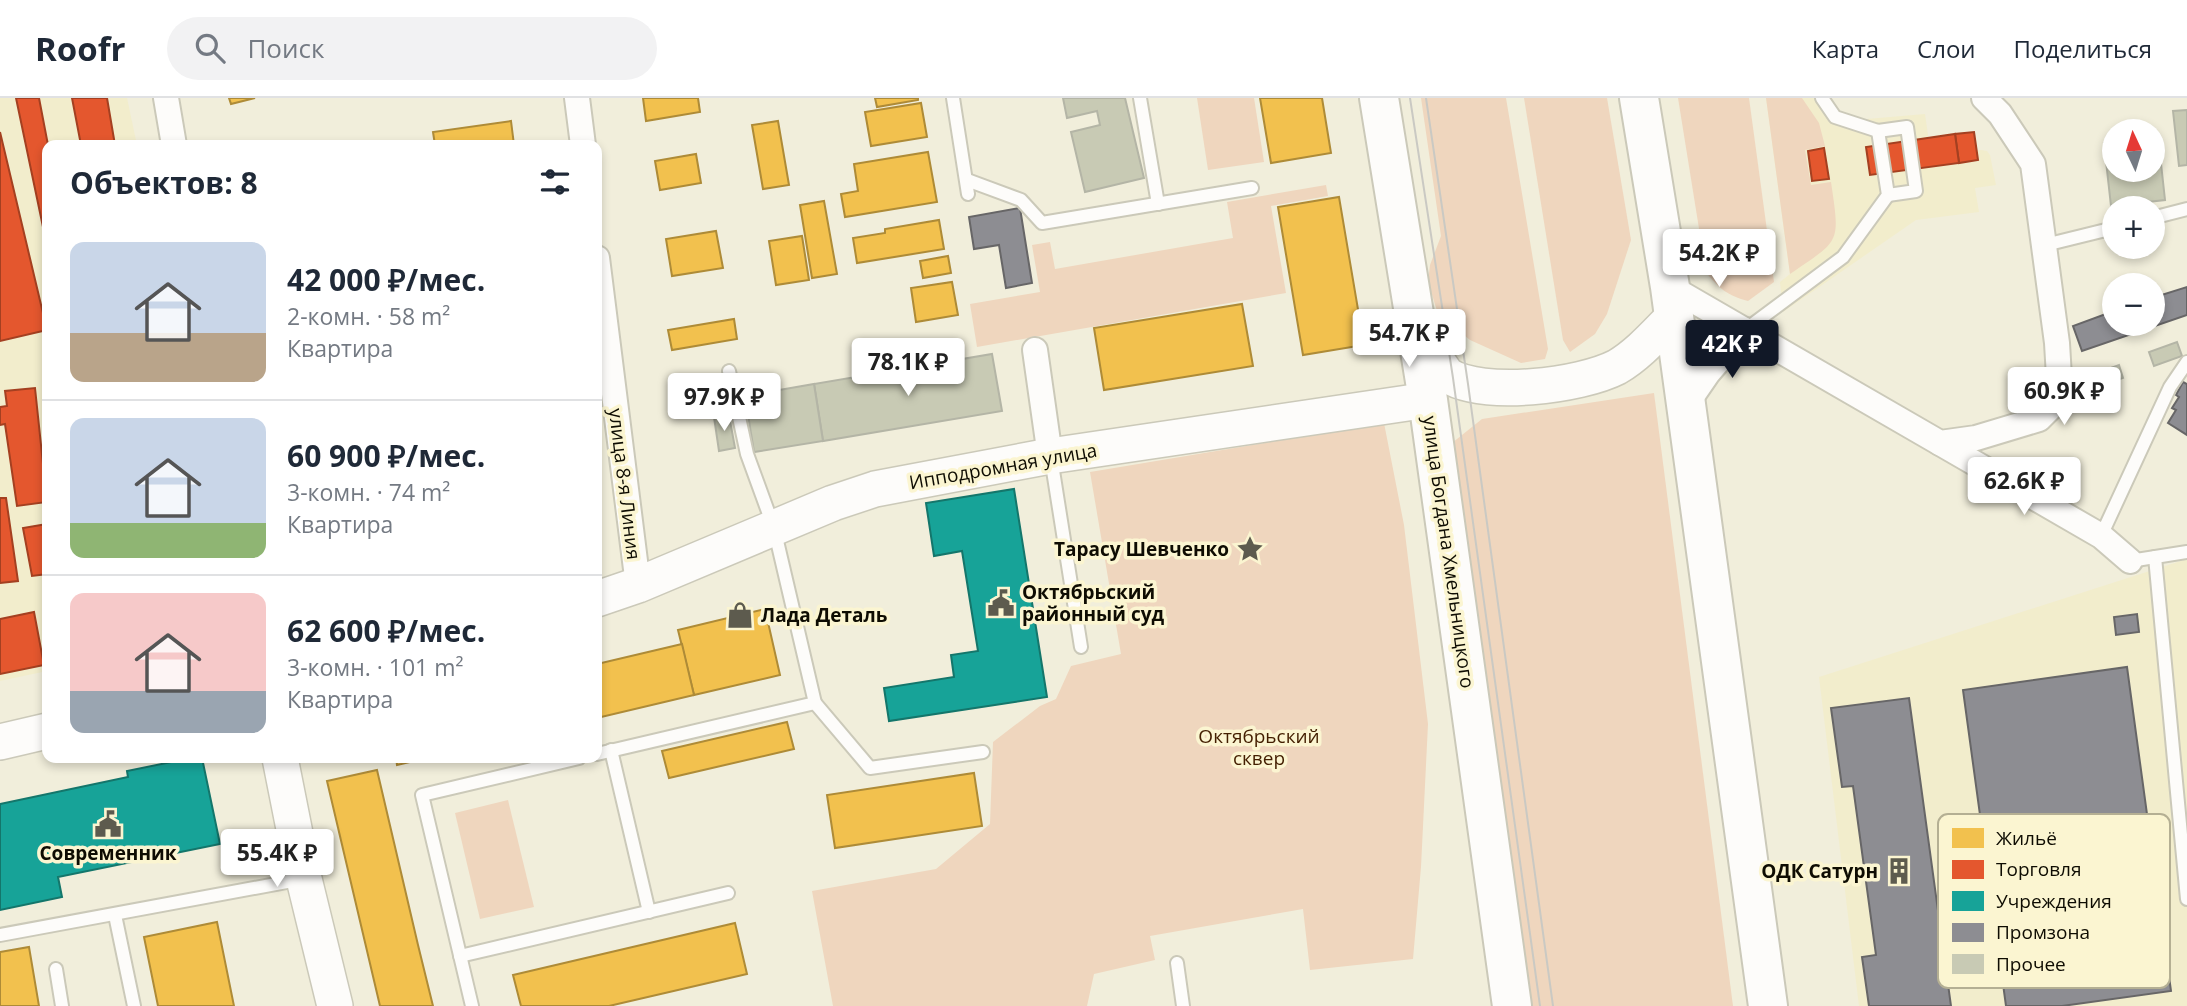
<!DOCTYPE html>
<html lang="ru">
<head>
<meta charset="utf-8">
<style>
  :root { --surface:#fff; --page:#f2f2f3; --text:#1f2937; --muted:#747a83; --line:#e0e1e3; --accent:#111827 }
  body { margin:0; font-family:"Open Sans",sans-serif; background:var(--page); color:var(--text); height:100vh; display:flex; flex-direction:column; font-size:26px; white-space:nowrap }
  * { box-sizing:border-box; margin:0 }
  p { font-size:23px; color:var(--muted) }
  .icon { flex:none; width:38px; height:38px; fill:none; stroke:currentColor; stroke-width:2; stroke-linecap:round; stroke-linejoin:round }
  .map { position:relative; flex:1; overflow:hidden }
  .side { position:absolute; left:42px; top:42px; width:560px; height:623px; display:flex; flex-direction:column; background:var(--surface); border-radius:14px; box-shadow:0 4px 10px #0003 }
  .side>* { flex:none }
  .needle { width:46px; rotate:356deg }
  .controls { position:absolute; left:2102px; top:21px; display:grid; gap:14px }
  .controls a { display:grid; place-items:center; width:63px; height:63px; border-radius:50%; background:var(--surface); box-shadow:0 4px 10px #0003; font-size:35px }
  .price { position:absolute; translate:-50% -60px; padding:0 16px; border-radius:7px; background:#fff; color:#222; font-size:23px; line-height:46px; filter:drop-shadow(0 2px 4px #0008) }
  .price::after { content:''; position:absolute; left:50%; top:42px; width:21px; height:16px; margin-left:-10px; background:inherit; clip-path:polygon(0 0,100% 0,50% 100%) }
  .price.current { background:var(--accent); color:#fff }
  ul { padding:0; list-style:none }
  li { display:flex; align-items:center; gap:21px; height:175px; padding:0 28px }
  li+li { border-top:2px solid var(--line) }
  li span { display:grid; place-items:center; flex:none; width:196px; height:140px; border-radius:14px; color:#555 }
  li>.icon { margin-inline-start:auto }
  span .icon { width:84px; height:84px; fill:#fffc; stroke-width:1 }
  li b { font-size:30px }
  h2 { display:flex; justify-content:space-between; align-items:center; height:84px; padding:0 28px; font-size:30px }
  header { display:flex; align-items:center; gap:42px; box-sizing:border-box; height:98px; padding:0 35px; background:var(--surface); border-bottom:2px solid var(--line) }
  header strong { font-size:33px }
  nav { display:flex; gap:38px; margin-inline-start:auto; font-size:24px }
  .search { width:490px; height:63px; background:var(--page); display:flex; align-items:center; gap:18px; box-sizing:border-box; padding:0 24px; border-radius:38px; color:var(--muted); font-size:26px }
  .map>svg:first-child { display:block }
  .built { fill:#f2edcc }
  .green { fill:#efd6be }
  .homes { fill:#f2c14e; stroke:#ae8b37; stroke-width:2 }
  .shops { fill:#e4572e; stroke:#a44021; stroke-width:2 }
  .public { fill:#17a398; stroke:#14766b; stroke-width:2 }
  .industry { fill:#8d8d92; stroke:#676667; stroke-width:2 }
  .building { fill:#c8cab4; stroke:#b4b5a6; stroke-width:2 }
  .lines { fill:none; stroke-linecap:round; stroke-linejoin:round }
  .lane-casing { stroke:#cbc9b9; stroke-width:16 }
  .street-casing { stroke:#cbc9b9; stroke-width:28 }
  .secondary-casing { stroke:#cbc9b9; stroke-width:38 }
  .primary-casing { stroke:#cbc9b9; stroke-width:42 }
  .lane { stroke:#fdfcfa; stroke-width:12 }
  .street { stroke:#fdfcfa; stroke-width:24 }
  .secondary { stroke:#fdfcfa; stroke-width:35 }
  .primary { stroke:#fdfcfa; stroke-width:38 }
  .tram { stroke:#cac9c3; stroke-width:2 }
  .labels { text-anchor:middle; stroke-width:7; stroke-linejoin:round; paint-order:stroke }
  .street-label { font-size:19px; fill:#0e0c02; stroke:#fbf5d1 }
  .poi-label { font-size:19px; font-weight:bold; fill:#0e0c02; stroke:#fbf5d1; text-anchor:end }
  .park-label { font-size:19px; fill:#431e00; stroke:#fbf5d1 }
  .key { fill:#fbf5d1; stroke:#b4af93; stroke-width:2 }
  .key-label { font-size:19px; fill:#0e0c02 }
</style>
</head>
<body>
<header>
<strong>Roofr</strong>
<div class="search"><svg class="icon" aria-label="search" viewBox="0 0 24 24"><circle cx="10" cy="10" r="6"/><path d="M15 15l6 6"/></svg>Поиск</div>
<nav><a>Карта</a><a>Слои</a><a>Поделиться</a></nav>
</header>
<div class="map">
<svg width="2187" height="908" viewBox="0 0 2187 908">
  <rect width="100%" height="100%" fill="#f1eedb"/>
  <!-- built -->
  <g class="built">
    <polygon points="0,0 127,0 137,47 47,47 47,573 0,583"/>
    <polygon points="1766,0 1830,0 1840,15 1855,22 1925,16 1931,58 1981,52 1987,53 1990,57 1996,87 1975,90 1979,114 1916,122 1783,214 1780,184 1790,176"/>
    <polygon points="2187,461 2187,908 1859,908 1819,579"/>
  </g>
  <!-- green -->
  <g class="green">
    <polygon points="1197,0 1254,0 1264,64 1208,72"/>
    <polygon points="1421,0 1506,0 1548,251 1545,261 1521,265 1470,242 1438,216 1428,184 1430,167 1441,138"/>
    <polygon points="1524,0 1607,0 1631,142 1607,216 1595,236 1570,254 1563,242"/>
    <path d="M1678,0h71l25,184 -26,19c-20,-5 -30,-13 -42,-29z"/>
    <path d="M1766,0h36l17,25 6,23 -20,4 6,35 20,-3c9,62 10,57 -41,92z"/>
    <polygon points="1326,87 1328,98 1271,108 1286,195 977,249 970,206 1040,194 1032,147 1050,144 1055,171 1233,140 1227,104"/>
    <polygon points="1654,295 1733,908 1530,908 1452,345 1482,321"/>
    <polygon points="1384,325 1404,427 1428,626 1421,769 1413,861 1310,872 1303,811 1150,838 1155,862 1094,876 1087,908 833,908 812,793 936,771 990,726 993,644 1040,608 1056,601 1071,568 1121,556 1090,374"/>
    <polygon points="508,702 534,809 480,821 455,715"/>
  </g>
  <!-- homes -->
  <g class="homes">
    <polygon points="229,0 255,0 231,6"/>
    <polygon points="643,0 698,0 700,14 646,23"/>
    <polygon points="875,0 918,0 918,2 877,9"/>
    <polygon points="1260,0 1322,0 1331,55 1271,65"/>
    <polygon points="921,5 927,39 871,48 865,14"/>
    <polygon points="511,23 514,47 435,47 433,34"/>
    <polygon points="778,23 789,87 763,91 752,27"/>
    <polygon points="928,54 937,104 845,119 841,96 858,93 854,66"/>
    <polygon points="696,56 701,85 660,92 655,63"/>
    <polygon points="1339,99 1364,247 1303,257 1278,109"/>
    <polygon points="824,103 837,176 812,180 800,107"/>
    <polygon points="939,122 944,151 857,165 853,140 885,135 885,131"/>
    <polygon points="716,133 723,170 672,178 666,141"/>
    <polygon points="802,138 809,182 776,187 769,143"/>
    <polygon points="948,158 951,175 923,180 920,163"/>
    <polygon points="952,184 958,217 916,224 911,190"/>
    <polygon points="1242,206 1253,268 1104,292 1094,230"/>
    <polygon points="734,221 737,241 672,252 668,232"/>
    <polygon points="765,511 780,577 694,597 678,532"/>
    <polygon points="682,546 694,597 597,620 597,566"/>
    <polygon points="787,624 794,651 669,680 662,653"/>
    <polygon points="396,660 427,660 397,667"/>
    <polygon points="377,672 418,847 433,908 380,908 327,683"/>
    <polygon points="974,675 982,728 835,750 827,697"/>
    <polygon points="217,824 234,908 158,908 144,839"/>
    <polygon points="735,825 747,876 609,908 521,908 513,877"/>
    <polygon points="29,849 39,908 0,908 0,854"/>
  </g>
  <!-- shops -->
  <g class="shops">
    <polygon points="16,0 39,0 48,47 47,148"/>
    <polygon points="72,0 107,0 115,47 81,47"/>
    <polygon points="0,34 47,232 0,243"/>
    <polygon points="1974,34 1978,62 1959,65 1955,36"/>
    <polygon points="1955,36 1959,65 1870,77 1866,49"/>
    <polygon points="1824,50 1829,81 1812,83 1808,53"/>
    <polygon points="35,290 47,404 17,408 5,326 0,327 0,309 7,308 5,293"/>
    <polygon points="0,400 6,400 18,483 0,485"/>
    <polygon points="47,426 47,476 32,478 23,430"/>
    <polygon points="34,514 44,567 0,576 0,521"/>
  </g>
  <!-- public -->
  <g class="public">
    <polygon points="1014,391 1047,599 889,623 884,590 954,579 951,557 978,553 962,453 934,458 926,405"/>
    <polygon points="191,660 202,660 220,746 58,779 62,799 0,812 0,706 128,679 127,673"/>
  </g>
  <!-- industry -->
  <g class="industry">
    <polygon points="1020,110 1032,185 1006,190 999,147 974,151 969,119"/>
    <polygon points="2187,189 2187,217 2082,253 2073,228 2114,213 2114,226 2152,226 2152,200"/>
    <polygon points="2183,284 2187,286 2187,337 2168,325 2176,312 2172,310 2179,299 2176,297"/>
    <polygon points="2137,516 2139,534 2116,537 2114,519"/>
    <polygon points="2127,569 2171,893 2062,908 2006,908 1963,592"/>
    <polygon points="1909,600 1951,908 1869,908 1862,859 1876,857 1853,688 1842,689 1831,610"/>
  </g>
  <!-- building -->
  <g class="building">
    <polygon points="1063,0 1125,0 1144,80 1085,94 1071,34 1100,27 1097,13 1067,20"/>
    <polygon points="2187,12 2187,67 2179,68 2173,13"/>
    <polygon points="2158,38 2165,102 2111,108 2104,45 2114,43 2114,72 2152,72 2152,39"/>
    <polygon points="2177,244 2182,258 2154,268 2149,254"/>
    <polygon points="992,256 1002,313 823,343 814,286"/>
    <polygon points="2119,267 2123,280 2095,290 2091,277"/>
    <polygon points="814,286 823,343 754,354 745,298"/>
    <polygon points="729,317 735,350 719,353 714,319"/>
  </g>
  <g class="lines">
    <defs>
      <g id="lane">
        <polyline points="953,0 968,96"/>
        <polyline points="1140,0 1158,106"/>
        <polyline points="1822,0 1835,19 1878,33 1907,29 1916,93 1888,97"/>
        <polyline points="967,82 1021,102 1042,125 1252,90"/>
        <polyline points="2152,120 2187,111"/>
        <polyline points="2045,147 2114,130"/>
        <polyline points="1745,232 1843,159 1888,97 1878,33"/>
        <polyline points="1051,360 1081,549"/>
        <polyline points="2101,438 2170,289 2187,264"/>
        <polyline points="2155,459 2187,801"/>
        <polyline points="2130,463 2187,454"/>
        <polyline points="815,605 870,670 983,654"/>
        <polyline points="611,652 649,814"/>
        <polyline points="597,656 815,605 774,430 747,356 729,273"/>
        <polyline points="115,817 134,908"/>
        <polyline points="0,837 303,781"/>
        <polyline points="460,858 728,795"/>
        <polyline points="1177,865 1183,908"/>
        <polyline points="56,871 62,908"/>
        <polyline points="472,908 422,697 579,660"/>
      </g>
      <g id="street">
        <polyline points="166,0 174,47"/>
        <polyline points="577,0 583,47"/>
        <polyline points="597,160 638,487"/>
        <polyline points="1670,189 1940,345 1976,340 2039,321 2054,306 2059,279 2057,245 2033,66 2000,16 1984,0"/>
        <polyline points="1035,252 1050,358"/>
        <polyline points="1686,307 1708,275 1745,232"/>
        <polyline points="1940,345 2101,438 2130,463"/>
      </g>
      <g id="secondary">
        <path d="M1417,234l30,43c36,23 133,11 170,-8 22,-13 39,-33 57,-51"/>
        <polyline points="597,501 638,487 833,405 875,391 1050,358 1428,302"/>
        <polyline points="0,644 47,633"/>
        <polyline points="280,660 304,781 335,908"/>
      </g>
      <g id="primary">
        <polyline points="1379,0 1428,302 1512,908"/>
        <polyline points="1639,0 1670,189 1768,908"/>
      </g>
    </defs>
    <!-- lane casing -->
    <use href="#lane" class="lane-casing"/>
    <!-- street casing -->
    <use href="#street" class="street-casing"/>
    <!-- secondary casing -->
    <use href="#secondary" class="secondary-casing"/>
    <!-- primary casing -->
    <use href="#primary" class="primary-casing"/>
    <!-- lane -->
    <use href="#lane" class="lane"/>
    <!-- street -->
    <use href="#street" class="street"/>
    <!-- secondary -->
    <use href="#secondary" class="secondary"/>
    <!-- primary -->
    <use href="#primary" class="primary"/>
    <!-- tram -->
    <g class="tram">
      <polyline points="1410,0 1453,280 1540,908"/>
      <polyline points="1426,0 1468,286 1553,908"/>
    </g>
  </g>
  <!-- icons -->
  <defs>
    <symbol id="sight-bare" viewBox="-9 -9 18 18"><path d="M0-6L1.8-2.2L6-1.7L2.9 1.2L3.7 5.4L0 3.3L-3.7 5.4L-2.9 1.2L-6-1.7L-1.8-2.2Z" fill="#5d5b4e" stroke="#fbf5d1" stroke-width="2.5" paint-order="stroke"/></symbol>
    <symbol id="civic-bare" viewBox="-9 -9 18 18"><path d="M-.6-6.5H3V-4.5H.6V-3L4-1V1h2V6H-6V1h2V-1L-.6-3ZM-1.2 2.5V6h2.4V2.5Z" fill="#5d5b4e" stroke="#fbf5d1" stroke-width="2.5" paint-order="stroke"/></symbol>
    <symbol id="shop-bare" viewBox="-9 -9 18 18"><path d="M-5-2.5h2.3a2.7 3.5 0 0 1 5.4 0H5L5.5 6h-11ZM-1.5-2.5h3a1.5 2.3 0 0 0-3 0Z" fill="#5d5b4e" stroke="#fbf5d1" stroke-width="2.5" paint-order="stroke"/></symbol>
    <symbol id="building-bare" viewBox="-9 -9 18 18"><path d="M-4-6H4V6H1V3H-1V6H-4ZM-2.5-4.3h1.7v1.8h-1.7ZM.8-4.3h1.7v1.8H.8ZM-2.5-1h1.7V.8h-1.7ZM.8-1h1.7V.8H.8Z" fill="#5d5b4e" stroke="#fbf5d1" stroke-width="2.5" paint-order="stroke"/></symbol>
  </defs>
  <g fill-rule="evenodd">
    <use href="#sight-bare" x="1231" y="432" width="38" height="38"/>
    <use href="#civic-bare" x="982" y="486" width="38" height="38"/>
    <use href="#shop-bare" x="721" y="498" width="38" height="38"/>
    <use href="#civic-bare" x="89" y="707" width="38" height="38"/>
    <use href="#building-bare" x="1880" y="754" width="38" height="38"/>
  </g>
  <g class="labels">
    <!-- street labels -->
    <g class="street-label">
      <text transform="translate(1003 368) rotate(-10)" y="7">Ипподромная улица</text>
      <text transform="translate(625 386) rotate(83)" y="7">улица 8-я Линия</text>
      <text transform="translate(1449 454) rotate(82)" y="7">улица Богдана Хмельницкого</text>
    </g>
    <!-- poi labels -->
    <g class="poi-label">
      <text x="1229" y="458">Тарасу Шевченко</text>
      <text x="1022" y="501" text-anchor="start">Октябрьский<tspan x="1022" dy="22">районный суд</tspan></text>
      <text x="761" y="524" text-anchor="start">Лада Деталь</text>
      <text x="108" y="762" text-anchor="middle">Современник</text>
      <text x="1878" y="780">ОДК Сатурн</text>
    </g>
    <!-- park labels -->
    <g class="park-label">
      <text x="1259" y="645">Октябрьский<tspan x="1259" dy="22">сквер</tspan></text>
    </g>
  </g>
  <!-- legend -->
  <rect x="1938" y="716" width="232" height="174" rx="10" class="key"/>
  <rect x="1952" y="730" width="32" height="20" fill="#f2c14e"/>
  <rect x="1952" y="762" width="32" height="19" fill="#e4572e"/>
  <rect x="1952" y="793" width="32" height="20" fill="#17a398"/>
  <rect x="1952" y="825" width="32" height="19" fill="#8d8d92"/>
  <rect x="1952" y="856" width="32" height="20" fill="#c8cab4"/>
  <g class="key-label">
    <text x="1996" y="747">Жильё</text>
    <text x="1996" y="778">Торговля</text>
    <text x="1996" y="810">Учреждения</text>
    <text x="1996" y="841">Промзона</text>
    <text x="1996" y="873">Прочее</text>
  </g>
</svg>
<div class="controls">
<a><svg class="needle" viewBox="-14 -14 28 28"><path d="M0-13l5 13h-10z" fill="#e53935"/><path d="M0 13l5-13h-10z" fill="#747a83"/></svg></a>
<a>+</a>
<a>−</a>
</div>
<b class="price" style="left:1719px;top:191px">54.2K ₽</b>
<b class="price" style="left:1409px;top:271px">54.7K ₽</b>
<b class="price current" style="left:1732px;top:282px">42K ₽</b>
<b class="price" style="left:908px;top:300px">78.1K ₽</b>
<b class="price" style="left:2064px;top:329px">60.9K ₽</b>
<b class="price" style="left:724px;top:335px">97.9K ₽</b>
<b class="price" style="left:2024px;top:419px">62.6K ₽</b>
<b class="price" style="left:277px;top:791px">55.4K ₽</b>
<section class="side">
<h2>Объектов: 8<svg class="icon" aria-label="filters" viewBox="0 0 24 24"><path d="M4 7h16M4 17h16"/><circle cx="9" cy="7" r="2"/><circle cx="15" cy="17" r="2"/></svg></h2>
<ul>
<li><span style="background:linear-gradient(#c9d6e8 65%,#b9a48a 0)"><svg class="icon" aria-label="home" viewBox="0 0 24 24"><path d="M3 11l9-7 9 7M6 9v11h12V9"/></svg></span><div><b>42 000 ₽/мес.</b><p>2-комн. · 58 m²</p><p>Квартира</p></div></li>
<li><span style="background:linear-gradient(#c9d6e8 75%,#8fb573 0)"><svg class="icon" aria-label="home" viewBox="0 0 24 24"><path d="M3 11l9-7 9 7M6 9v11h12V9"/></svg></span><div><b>60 900 ₽/мес.</b><p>3-комн. · 74 m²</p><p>Квартира</p></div></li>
<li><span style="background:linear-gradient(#f6c9c9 70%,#9aa5b1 0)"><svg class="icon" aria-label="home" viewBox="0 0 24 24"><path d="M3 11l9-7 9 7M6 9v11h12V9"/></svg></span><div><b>62 600 ₽/мес.</b><p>3-комн. · 101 m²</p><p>Квартира</p></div></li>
</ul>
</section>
</div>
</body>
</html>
